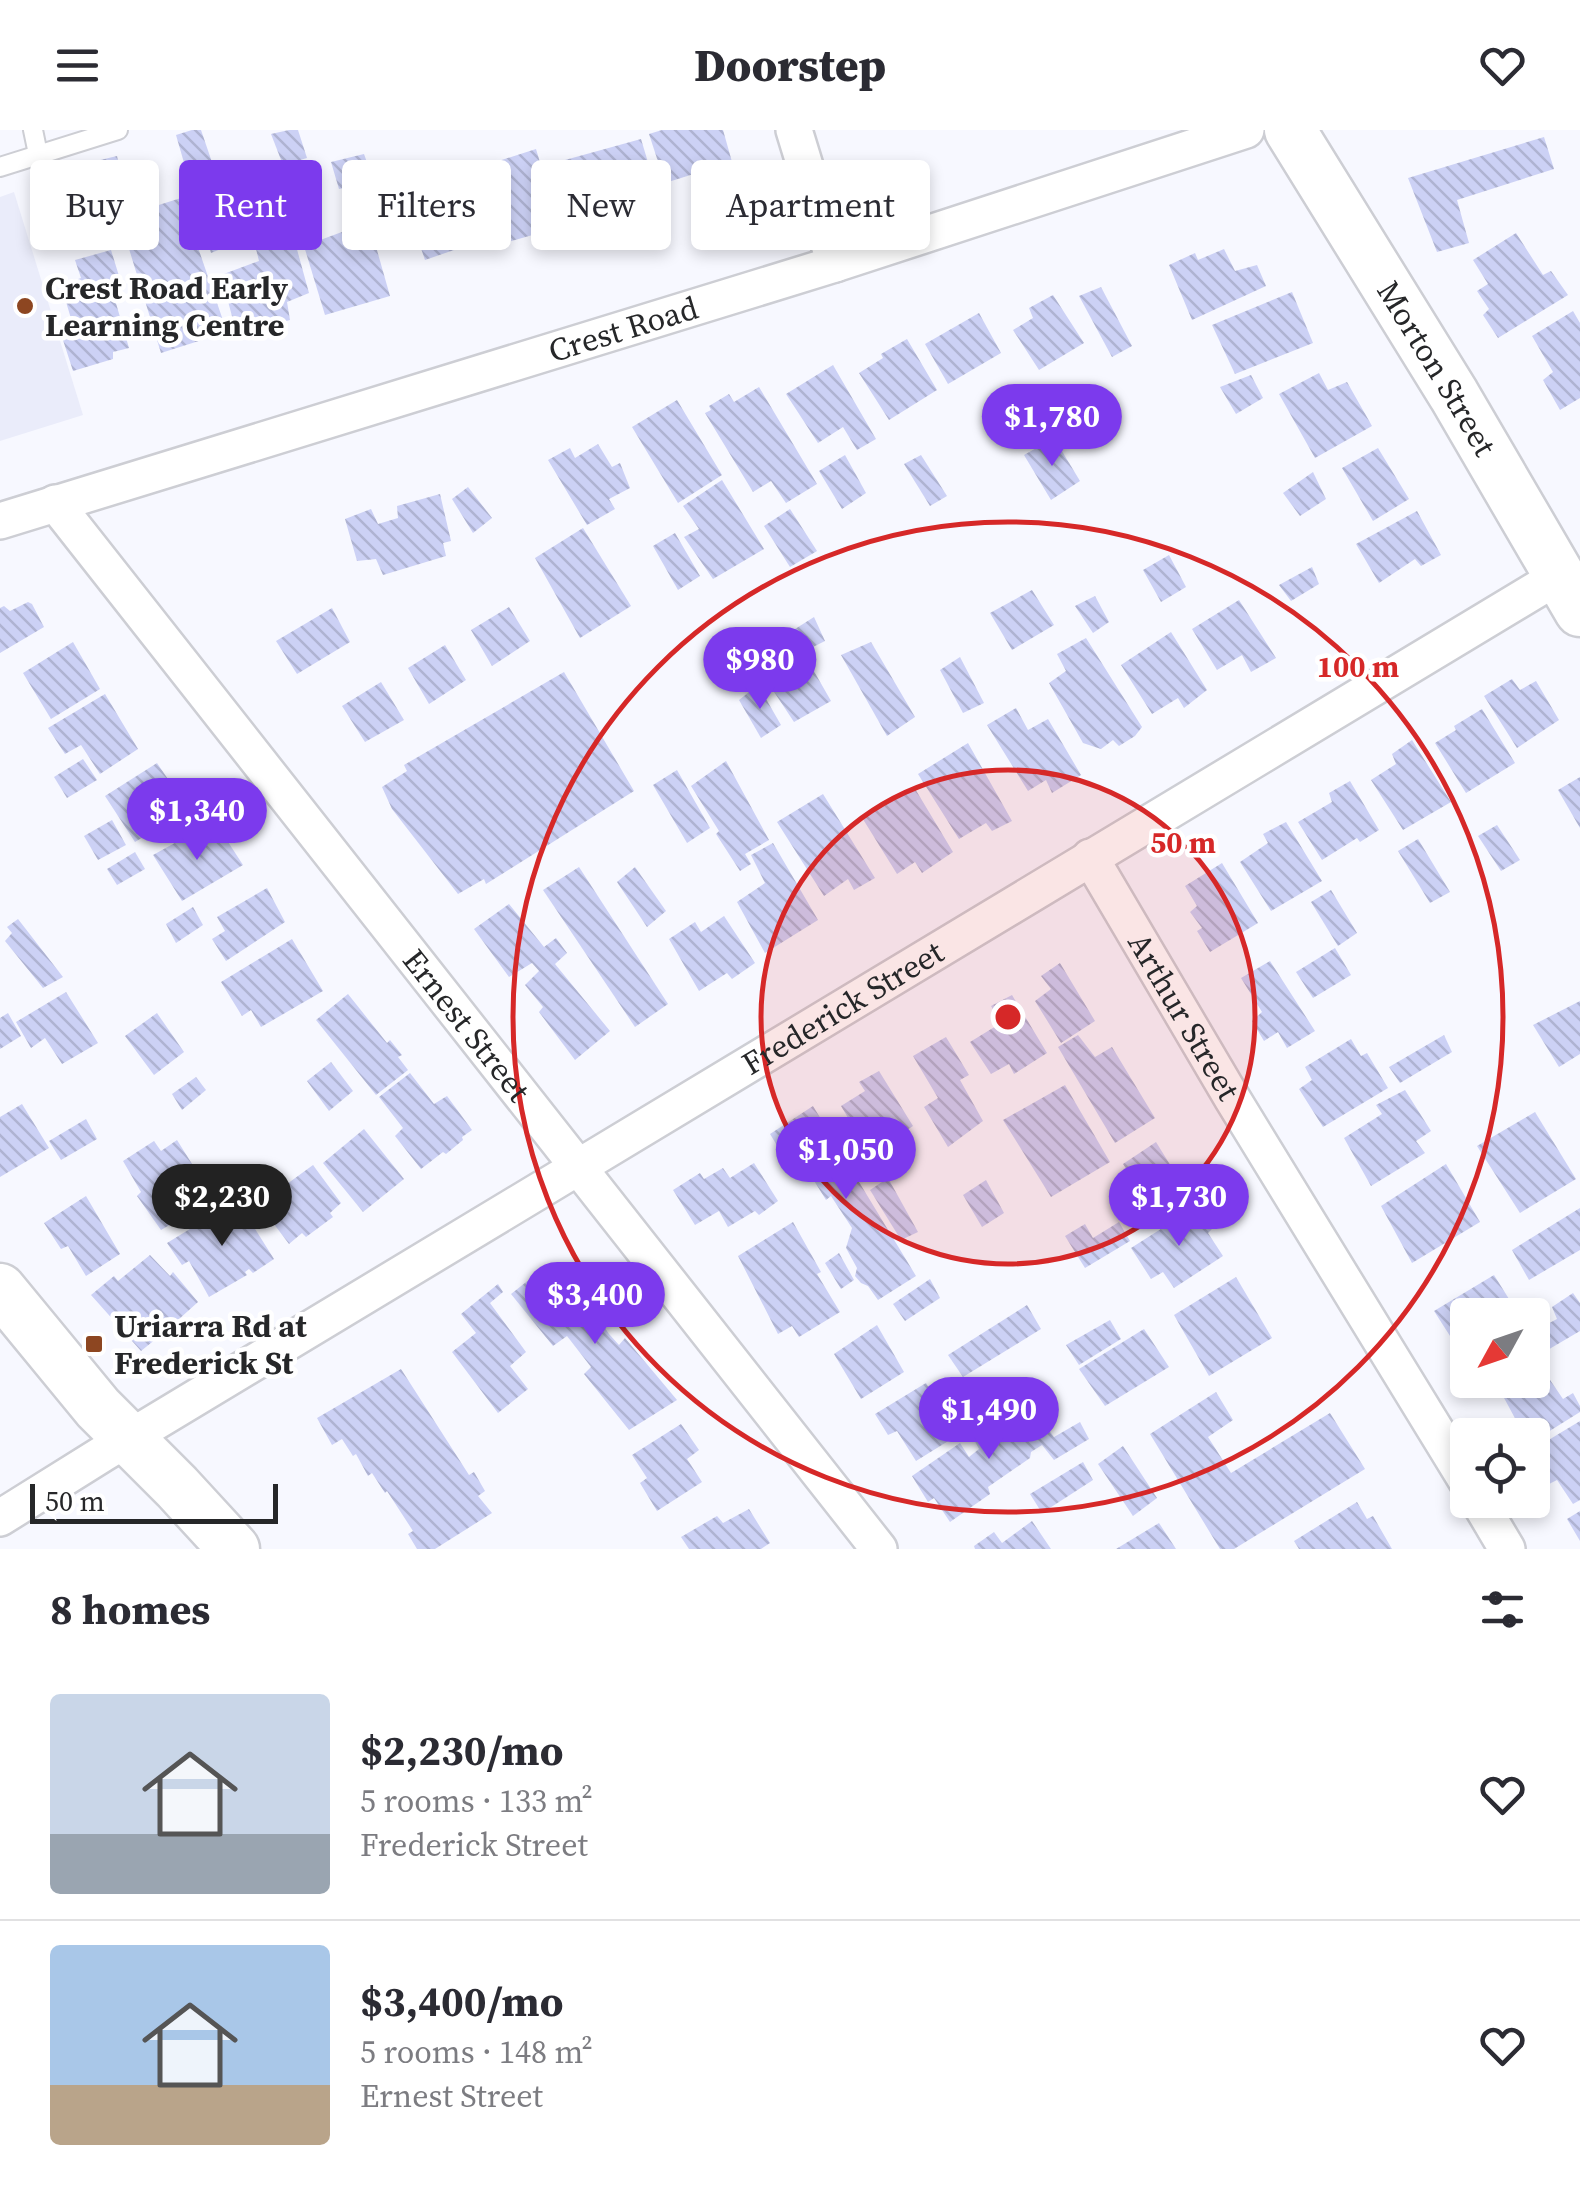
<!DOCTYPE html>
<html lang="en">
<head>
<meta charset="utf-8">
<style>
  :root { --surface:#fff; --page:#f7f7f7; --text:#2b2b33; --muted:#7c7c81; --line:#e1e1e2; --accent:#7c3aed }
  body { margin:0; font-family:"Source Serif 4",serif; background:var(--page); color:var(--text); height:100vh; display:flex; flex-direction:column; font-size:38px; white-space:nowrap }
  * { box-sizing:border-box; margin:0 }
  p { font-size:32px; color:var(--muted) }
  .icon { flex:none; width:55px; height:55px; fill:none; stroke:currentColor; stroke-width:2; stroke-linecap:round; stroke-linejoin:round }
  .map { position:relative; height:1419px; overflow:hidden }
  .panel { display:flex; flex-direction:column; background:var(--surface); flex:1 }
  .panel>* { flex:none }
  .top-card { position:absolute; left:30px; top:30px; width:1000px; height:90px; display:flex; gap:20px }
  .needle { width:65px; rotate:230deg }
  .controls { position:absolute; left:1450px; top:1168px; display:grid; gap:20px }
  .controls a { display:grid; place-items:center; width:100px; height:100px; border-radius:10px; background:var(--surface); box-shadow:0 5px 15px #0003; font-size:50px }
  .scale { position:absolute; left:30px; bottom:25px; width:248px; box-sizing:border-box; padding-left:10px; border:5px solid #262729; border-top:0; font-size:28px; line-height:35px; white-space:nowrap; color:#262729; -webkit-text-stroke:8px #fff; paint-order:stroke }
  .price { position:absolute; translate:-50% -85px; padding:0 22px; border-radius:35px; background:var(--accent); color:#fff; font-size:32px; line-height:65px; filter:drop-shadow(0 2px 5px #0008) }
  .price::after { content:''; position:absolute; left:50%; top:60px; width:30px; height:22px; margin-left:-15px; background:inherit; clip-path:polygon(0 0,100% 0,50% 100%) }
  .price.on { background:#222; color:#fff }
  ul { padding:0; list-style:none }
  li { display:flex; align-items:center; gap:30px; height:250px; padding:0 50px }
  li+li { border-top:2px solid var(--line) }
  li span { display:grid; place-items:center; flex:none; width:280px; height:200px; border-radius:10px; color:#555 }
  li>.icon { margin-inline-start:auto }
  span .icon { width:120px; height:120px; fill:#fffc; stroke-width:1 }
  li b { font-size:42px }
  h2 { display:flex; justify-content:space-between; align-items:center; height:120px; padding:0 50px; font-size:42px }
  .chip { padding:0 35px; border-radius:10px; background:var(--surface); box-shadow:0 5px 15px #0003; font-size:35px; line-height:90px }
  .chip.on { background:var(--accent); color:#fff }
  header { display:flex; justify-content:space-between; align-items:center; height:130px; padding:0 50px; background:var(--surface); font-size:45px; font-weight:800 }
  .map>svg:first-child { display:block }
  .built { fill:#eaecfa }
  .building { fill:url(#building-back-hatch) }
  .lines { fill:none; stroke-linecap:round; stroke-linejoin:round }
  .lane-casing { stroke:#cdced4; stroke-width:22 }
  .street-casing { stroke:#cdced4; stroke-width:40 }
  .secondary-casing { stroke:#cdced4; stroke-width:55 }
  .lane { stroke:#fff; stroke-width:18 }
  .street { stroke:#fff; stroke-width:35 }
  .secondary { stroke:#fff; stroke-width:50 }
  .ring { fill:none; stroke:#d62828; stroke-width:5 }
  .poi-dot { fill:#8d4621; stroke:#fff; stroke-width:4 }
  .labels { text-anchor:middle; stroke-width:9; stroke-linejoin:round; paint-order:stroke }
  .poi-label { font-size:32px; font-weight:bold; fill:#262729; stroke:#fff; text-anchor:start }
  .street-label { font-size:32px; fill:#262729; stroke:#fff }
  .centre { fill:#d62828; stroke:#fff; stroke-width:5 }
  .ring-label { font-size:30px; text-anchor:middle; font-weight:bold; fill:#d62828; stroke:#fff; stroke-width:9; stroke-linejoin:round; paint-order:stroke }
</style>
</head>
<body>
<header><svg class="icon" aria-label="menu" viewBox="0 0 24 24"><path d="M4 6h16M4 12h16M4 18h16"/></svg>Doorstep<svg class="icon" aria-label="heart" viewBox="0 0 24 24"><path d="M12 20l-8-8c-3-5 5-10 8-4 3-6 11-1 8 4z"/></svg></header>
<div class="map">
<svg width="1580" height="1419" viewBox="0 0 1580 1419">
  <defs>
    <pattern id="building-back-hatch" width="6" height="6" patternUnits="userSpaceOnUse" patternTransform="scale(2.5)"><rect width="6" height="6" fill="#ccd1f5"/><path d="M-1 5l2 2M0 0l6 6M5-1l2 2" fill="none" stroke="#afb3d2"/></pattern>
  </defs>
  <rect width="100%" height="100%" fill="#f7f8ff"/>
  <!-- built -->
  <polygon class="built" points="14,62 83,285 0,311 0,67"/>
  <!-- building -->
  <g class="building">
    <polygon points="192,0 201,0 216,44 189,50 176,5"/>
    <polygon points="289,0 298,0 307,28 283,35 271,4"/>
    <polygon points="662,0 723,0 732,32 665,53 649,4"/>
    <polygon points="1544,7 1554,39 1457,70 1469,113 1437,122 1408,48"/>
    <polygon points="641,9 656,59 582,84 565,30"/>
    <polygon points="536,19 555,82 532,88 536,104 504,113 483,36"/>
    <polygon points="364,24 382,74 358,83 349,57 339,59 331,32"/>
    <polygon points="117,26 126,67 106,76 92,32"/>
    <polygon points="181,68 227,202 161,223 126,109 153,98 146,79"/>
    <polygon points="472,74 483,110 425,130 412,92"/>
    <polygon points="235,78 245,109 211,123 201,88"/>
    <polygon points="287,83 309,163 287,172 290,190 276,194 278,202 256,208 253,201 237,205 221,145 259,131 250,95"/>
    <polygon points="369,92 390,166 325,185 304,116"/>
    <polygon points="1516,103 1543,145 1551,141 1568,165 1498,208 1483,185 1489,179 1477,161 1488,154 1473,130"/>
    <polygon points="1224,119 1235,141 1257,135 1266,156 1192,190 1169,135 1195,123 1198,130"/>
    <polygon points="111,120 123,159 113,163 129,218 113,222 113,229 73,241 62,207 75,202 61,155 81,148 75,130"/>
    <polygon points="1101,157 1132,216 1112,227 1079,166"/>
    <polygon points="1292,162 1313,213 1235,244 1212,195"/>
    <polygon points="1053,165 1084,213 1039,240 1013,200 1033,188 1029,178"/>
    <polygon points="1573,181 1580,193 1580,268 1560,280 1543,250 1553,242 1532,206"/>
    <polygon points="979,183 1001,223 948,254 925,214"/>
    <polygon points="907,209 937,260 889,290 859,243 883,228 881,224"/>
    <polygon points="833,235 876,309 857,320 843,297 818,313 786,264"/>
    <polygon points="1319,243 1328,260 1347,252 1372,296 1315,328 1279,264"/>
    <polygon points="1251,245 1263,268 1236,284 1220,257"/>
    <polygon points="759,257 817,354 786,373 771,351 753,362 705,283 711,280 709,276 729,264 734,272"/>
    <polygon points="1060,260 1084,301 1066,314 1040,271"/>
    <polygon points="677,270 722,345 678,373 632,297"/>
    <polygon points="1054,308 1080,351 1051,370 1024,325"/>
    <polygon points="598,314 612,337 620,333 630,358 609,369 615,379 587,395 548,330 570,318 575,328"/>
    <polygon points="1378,318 1409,369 1373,391 1342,338"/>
    <polygon points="845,325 866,363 842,379 819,341"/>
    <polygon points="921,325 947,366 930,376 904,334"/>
    <polygon points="1313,342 1326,369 1300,386 1283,363"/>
    <polygon points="722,350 764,419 713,449 684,407 699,399 683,376"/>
    <polygon points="468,357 492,388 473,403 452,369"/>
    <polygon points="440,364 451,411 443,413 446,426 383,445 376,429 357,431 345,389 371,379 378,394 398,388 397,376"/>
    <polygon points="790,379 817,421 790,437 764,396"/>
    <polygon points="1417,381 1441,425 1421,436 1415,429 1379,453 1356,414"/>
    <polygon points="583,398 631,476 580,508 535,428"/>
    <polygon points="675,403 700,446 678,460 653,416"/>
    <polygon points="1169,425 1186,457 1161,472 1143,440"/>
    <polygon points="1312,437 1319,454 1291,471 1279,455"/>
    <polygon points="1032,460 1054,495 1012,520 990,483"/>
    <polygon points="1095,466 1109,492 1093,503 1075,476"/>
    <polygon points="1239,470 1276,528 1251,542 1242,525 1217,540 1192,499"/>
    <polygon points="28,472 32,474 44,497 0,523 0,478 4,476 10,481"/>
    <polygon points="509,477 530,511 492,536 471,500"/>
    <polygon points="332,478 350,512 297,544 276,511"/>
    <polygon points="814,487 825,511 803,522 831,571 794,592 751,527"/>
    <polygon points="1171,502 1207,560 1184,578 1178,568 1152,584 1121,535"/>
    <polygon points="1086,508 1142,597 1135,606 1119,616 1113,610 1101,619 1083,613 1049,553 1066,541 1057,524"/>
    <polygon points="73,512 100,559 51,589 23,543"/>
    <polygon points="871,512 915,587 887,606 841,525"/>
    <polygon points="445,515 466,550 429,574 408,538"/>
    <polygon points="960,527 984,573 963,583 940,540"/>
    <polygon points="564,542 634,661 486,754 484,749 458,764 392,679 382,657 407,641 404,635"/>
    <polygon points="1512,549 1520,560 1536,551 1559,590 1517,618 1484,566"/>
    <polygon points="381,552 404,590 365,612 342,576"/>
    <polygon points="758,555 781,595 761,608 739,570"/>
    <polygon points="105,564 138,619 100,644 81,615 65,624 48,598"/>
    <polygon points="1016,578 1028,600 1048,589 1081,645 1052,663 1046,650 1028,661 987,595"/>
    <polygon points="1482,579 1515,633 1466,663 1435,613 1456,600 1454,596"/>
    <polygon points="1412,610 1451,672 1403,700 1371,650 1396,634 1392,624"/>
    <polygon points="968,613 1012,691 992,701 986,693 959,709 918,644"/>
    <polygon points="83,629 97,650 67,668 54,647"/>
    <polygon points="726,631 769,710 745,724 751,734 740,741 716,704 719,701 691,656"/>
    <polygon points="157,633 174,658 180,654 191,678 135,712 105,666"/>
    <polygon points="677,640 710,698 687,713 653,655"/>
    <polygon points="1580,647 1580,698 1558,660"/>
    <polygon points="1350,651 1379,700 1360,712 1357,708 1322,730 1298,692 1332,672 1329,663"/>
    <polygon points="914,657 953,722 922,743 915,732 897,744 861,686"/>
    <polygon points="823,664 875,748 854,760 848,749 824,766 777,692"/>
    <polygon points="112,690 126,715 98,730 84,706"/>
    <polygon points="1286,692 1322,751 1271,781 1240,732 1268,713 1263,704"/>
    <polygon points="1497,695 1520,730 1501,741 1478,706"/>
    <polygon points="219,698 243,735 182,771 153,725 191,704 195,712"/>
    <polygon points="1418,709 1450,762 1430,773 1398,721"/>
    <polygon points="773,713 818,790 765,823 737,772 765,753 751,725"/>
    <polygon points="135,722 145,739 117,755 107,739"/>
    <polygon points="1222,733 1258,793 1210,822 1197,801 1202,798 1190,782 1197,776 1185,756"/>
    <polygon points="579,737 668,874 635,897 543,760"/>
    <polygon points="635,737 666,781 647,797 617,752"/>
    <polygon points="267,758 285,792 226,831 212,809 225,801 217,787"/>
    <polygon points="1331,760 1357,803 1338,816 1311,772"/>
    <polygon points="509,774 544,817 556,808 567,823 555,834 610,901 575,930 539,882 543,877 525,855 539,841 532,833 509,847 474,799"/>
    <polygon points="193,777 203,795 176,813 166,794"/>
    <polygon points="724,786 755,833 732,849 727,843 699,861 669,809 695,792 701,802"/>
    <polygon points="18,789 63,847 43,858 5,811 12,803 7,797"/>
    <polygon points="292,809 323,861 261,897 251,880 242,886 221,852"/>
    <polygon points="1335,818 1351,845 1313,868 1296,842"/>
    <polygon points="1270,831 1315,901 1287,918 1278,902 1264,911 1252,891 1262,882 1241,848"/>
    <polygon points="1060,833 1095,891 1061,913 1035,871 1051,859 1041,846"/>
    <polygon points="66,862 98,913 62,934 45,908 31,918 16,892"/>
    <polygon points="348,864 387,913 390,910 402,925 398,927 408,940 376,965 316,890"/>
    <polygon points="1012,865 1047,923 1014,944 1009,934 991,944 970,912 1001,893 991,876"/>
    <polygon points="1580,871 1580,924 1559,937 1533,895"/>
    <polygon points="8,883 21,906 0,919 0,888"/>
    <polygon points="157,883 184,922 154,945 125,906"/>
    <polygon points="1078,905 1095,927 1112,917 1155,988 1115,1013 1058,917"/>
    <polygon points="1444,905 1452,922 1400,953 1389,937"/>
    <polygon points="946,907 969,945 960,950 983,991 948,1017 924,977 938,968 913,926"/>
    <polygon points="1351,909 1361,926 1367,923 1388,958 1323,997 1299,959 1312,950 1305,937"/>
    <polygon points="331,932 353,961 329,981 307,951"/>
    <polygon points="879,941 913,996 870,1025 841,976 865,961 859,952"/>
    <polygon points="410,943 434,974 447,966 472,1000 462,1007 463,1010 446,1024 443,1022 421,1039 395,1006 403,998 379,967"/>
    <polygon points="196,947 206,960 182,980 172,964"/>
    <polygon points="1065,955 1110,1032 1051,1067 1003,990"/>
    <polygon points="1405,960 1431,1001 1416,1011 1425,1023 1371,1056 1344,1008 1382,984 1376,975"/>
    <polygon points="22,974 49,1018 0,1047 0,987"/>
    <polygon points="813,976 916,1146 878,1170 868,1156 861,1153 855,1146 857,1138 846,1118 852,1098 831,1066 826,1070 800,1028 789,1035 770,1004"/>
    <polygon points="1535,982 1576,1049 1520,1083 1477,1016"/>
    <polygon points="86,989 97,1009 61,1030 49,1011"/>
    <polygon points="364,999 404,1049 363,1082 323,1033"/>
    <polygon points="177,1010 214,1069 161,1100 137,1066 141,1062 123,1031 154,1011 161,1021"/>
    <polygon points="1156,1012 1187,1062 1153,1083 1123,1034"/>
    <polygon points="754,1033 778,1071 759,1085 755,1081 728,1097 719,1081 695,1095 673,1060 700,1043 704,1049 723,1038 730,1048"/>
    <polygon points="1446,1034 1480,1092 1412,1133 1381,1076"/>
    <polygon points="313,1035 341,1073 330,1083 333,1087 306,1107 302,1103 289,1114 255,1069 281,1047 287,1054"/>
    <polygon points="888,1048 918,1102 901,1110 870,1060"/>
    <polygon points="986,1050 1004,1083 982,1097 963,1065"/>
    <polygon points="86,1066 120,1124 86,1146 68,1116 61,1119 44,1093"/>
    <polygon points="234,1072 242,1086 245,1083 274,1129 253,1143 249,1139 245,1142 247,1145 209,1167 189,1131 182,1135 167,1113"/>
    <polygon points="1197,1076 1212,1099 1208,1103 1223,1126 1174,1158 1163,1142 1151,1149 1131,1118"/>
    <polygon points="1580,1078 1580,1120 1529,1150 1512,1120"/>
    <polygon points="793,1092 821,1142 817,1144 840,1182 799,1207 792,1196 778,1204 738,1126"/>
    <polygon points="1119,1092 1130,1111 1085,1138 1065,1106 1085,1094 1093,1108"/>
    <polygon points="839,1123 854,1150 841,1159 825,1133"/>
    <polygon points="150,1125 170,1146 173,1142 198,1172 178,1190 180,1193 164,1207 162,1204 141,1221 91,1165 114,1146 118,1151"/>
    <polygon points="557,1137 571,1154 577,1148 601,1181 596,1185 609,1204 619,1215 625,1208 677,1270 629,1300 584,1244 591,1237 567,1206 553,1216 511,1164 530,1149 536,1155"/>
    <polygon points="1494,1145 1519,1185 1468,1185 1468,1234 1434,1181"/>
    <polygon points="1236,1147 1272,1208 1209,1246 1174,1185"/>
    <polygon points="930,1149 940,1168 905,1191 893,1174"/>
    <polygon points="498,1154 503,1162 490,1173 526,1222 510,1236 528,1259 498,1283 452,1222 476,1203 461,1184"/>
    <polygon points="1573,1163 1580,1173 1580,1201 1534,1228 1532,1202 1557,1189 1552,1177"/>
    <polygon points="1027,1175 1041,1199 963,1247 948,1225"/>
    <polygon points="1110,1190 1121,1209 1079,1235 1066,1215"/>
    <polygon points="877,1195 904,1242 861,1269 834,1224"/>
    <polygon points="1144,1199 1169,1237 1105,1276 1079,1239"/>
    <polygon points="401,1239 469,1345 474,1342 485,1361 478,1366 492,1383 435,1419 417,1419 408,1404 413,1401 387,1361 385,1363 372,1343 368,1346 356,1324 353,1326 342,1309 332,1315 317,1288"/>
    <polygon points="1544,1241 1563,1269 1573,1263 1580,1276 1580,1282 1532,1312 1532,1305 1524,1305 1503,1266"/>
    <polygon points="926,1253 958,1305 916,1331 897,1301 888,1305 875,1284"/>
    <polygon points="1216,1262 1233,1290 1208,1307 1231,1343 1330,1283 1365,1339 1234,1419 1220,1419 1150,1304"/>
    <polygon points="1017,1277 1034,1307 1048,1299 1054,1307 1080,1292 1089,1309 1054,1330 1042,1315 1031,1322 1030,1328 988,1357 990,1364 950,1392 934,1368 928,1372 912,1346 960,1313 969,1327 979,1319 972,1306"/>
    <polygon points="1580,1291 1580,1370 1573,1374 1557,1350 1547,1355 1532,1332 1532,1320"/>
    <polygon points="681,1294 699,1320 687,1329 702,1352 657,1381 640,1353 647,1348 632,1325"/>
    <polygon points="1123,1316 1157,1368 1133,1386 1098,1334"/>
    <polygon points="1083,1332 1093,1350 1042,1383 1030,1364"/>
    <polygon points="1357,1372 1367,1389 1373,1386 1392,1419 1299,1419 1294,1411"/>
    <polygon points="749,1379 770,1413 761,1419 689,1419 681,1407 717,1386 723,1393"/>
    <polygon points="1580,1381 1580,1411 1567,1389"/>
    <polygon points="1032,1391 1051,1419 975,1419 974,1416 994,1402 1002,1413"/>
    <polygon points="1159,1393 1176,1419 1116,1419"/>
  </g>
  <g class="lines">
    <defs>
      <g id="lane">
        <polyline points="33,0 38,24"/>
        <polyline points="0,37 118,0"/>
      </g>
      <g id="street">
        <polyline points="794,0 835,134"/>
        <path id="s1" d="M55,373l824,1046"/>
        <path id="s2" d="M0,391l835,-257 411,-134"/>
        <path id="s3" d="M1090,727l142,241 236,385"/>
        <polyline points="1478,1370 1507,1419"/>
        <path id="s4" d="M0,1388l104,-65 1455,-877"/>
      </g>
      <g id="secondary">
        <path id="s5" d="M1290,0l164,265 126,216"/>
        <polyline points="0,1159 98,1278 177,1357 234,1419"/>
      </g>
    </defs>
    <!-- lane casing -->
    <use href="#lane" class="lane-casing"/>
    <!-- street casing -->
    <use href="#street" class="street-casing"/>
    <!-- secondary casing -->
    <use href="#secondary" class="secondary-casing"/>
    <!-- lane -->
    <use href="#lane" class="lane"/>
    <!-- street -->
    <use href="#street" class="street"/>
    <!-- secondary -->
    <use href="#secondary" class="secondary"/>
  </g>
  <!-- distance rings -->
  <circle cx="1008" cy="887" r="247" fill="#d62828" fill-opacity=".12"/>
  <g class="ring">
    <circle cx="1008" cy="887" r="247"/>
    <circle cx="1008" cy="887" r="495"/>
  </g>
  <!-- markers -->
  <g class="poi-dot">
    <circle cx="25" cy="176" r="10"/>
    <rect x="84" y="1204" width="20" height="20" rx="5"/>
  </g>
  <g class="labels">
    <!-- poi labels -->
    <g class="poi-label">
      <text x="45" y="169">Crest Road Early<tspan x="45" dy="37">Learning Centre</tspan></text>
      <text x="114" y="1207">Uriarra Rd at<tspan x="114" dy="37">Frederick St</tspan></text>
    </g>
    <!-- street labels -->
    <g class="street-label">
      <text dy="11" stroke="none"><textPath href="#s2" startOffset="652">Crest Road</textPath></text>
      <text dy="11" stroke="none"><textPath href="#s5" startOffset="280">Morton Street</textPath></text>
      <text dy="11" stroke="none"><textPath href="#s4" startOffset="985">Frederick Street</textPath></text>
      <text dy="11" stroke="none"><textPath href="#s3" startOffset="185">Arthur Street</textPath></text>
      <text dy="11" stroke="none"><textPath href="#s1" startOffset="665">Ernest Street</textPath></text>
    </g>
  </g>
  <circle cx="1008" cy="887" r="15" class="centre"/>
  <g class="ring-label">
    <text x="1358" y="547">100 m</text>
    <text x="1183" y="723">50 m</text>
  </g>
</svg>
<div class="controls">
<a><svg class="needle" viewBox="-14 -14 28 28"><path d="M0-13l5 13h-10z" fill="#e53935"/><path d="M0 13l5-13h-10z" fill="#7c7c81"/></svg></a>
<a><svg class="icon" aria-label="locate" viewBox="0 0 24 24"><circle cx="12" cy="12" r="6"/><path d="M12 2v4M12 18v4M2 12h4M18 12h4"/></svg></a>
</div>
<div class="scale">50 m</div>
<b class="price" style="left:1052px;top:339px">$1,780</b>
<b class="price" style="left:760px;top:582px">$980</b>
<b class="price" style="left:197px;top:733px">$1,340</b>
<b class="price" style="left:846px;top:1072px">$1,050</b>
<b class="price on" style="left:222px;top:1119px">$2,230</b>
<b class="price" style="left:1179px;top:1119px">$1,730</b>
<b class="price" style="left:595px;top:1217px">$3,400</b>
<b class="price" style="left:989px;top:1332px">$1,490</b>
<div class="top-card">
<a class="chip">Buy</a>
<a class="chip on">Rent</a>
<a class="chip">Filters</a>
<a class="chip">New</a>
<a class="chip">Apartment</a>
</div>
</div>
<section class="panel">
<h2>8 homes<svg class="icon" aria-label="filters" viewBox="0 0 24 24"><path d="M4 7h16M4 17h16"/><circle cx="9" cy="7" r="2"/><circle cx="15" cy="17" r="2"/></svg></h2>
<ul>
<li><span style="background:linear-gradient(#c9d6e8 70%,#9aa5b1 0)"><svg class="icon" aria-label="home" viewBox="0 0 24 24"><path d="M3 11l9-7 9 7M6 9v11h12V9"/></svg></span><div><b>$2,230/mo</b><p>5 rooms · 133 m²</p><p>Frederick Street</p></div><svg class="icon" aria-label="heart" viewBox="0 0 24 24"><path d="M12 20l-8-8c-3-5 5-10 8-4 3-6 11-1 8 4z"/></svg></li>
<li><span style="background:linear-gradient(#a9c7e8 70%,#b9a48a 0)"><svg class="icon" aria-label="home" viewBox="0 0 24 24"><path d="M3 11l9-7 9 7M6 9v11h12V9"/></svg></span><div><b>$3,400/mo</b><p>5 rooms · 148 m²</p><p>Ernest Street</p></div><svg class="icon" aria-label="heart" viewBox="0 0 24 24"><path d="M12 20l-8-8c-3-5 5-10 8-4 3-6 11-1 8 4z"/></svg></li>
</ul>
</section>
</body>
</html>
